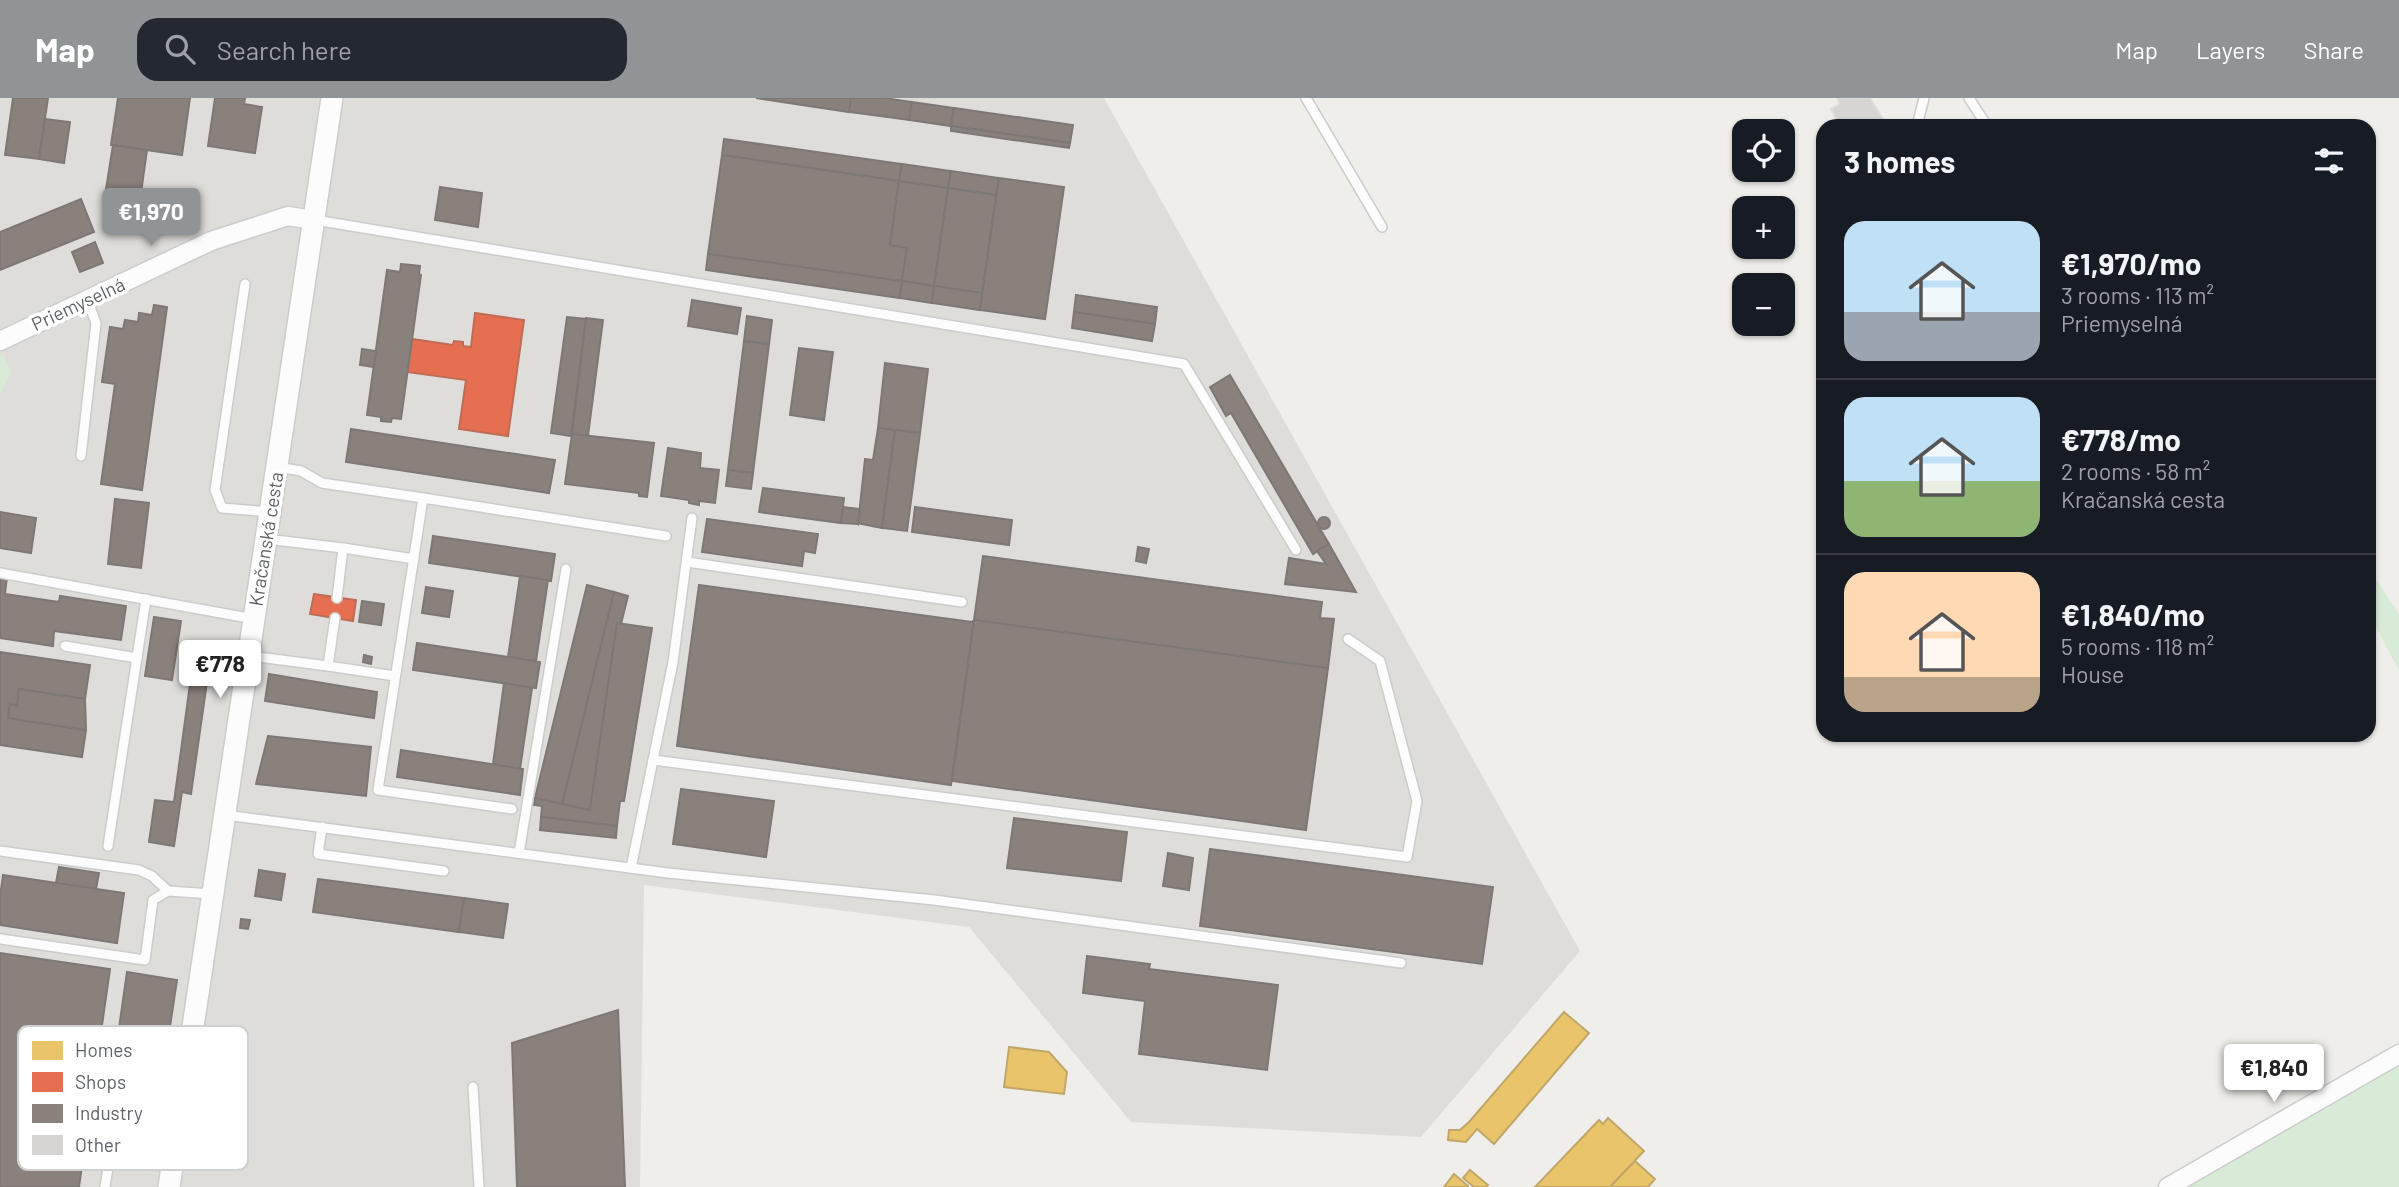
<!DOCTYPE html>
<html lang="en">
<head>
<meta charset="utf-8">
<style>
  :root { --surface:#171b24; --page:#242831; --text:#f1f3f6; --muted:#9ea1a6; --line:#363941; --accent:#919496 }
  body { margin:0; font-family:Barlow,sans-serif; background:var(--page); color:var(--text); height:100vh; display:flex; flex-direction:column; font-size:26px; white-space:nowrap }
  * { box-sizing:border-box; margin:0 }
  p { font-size:23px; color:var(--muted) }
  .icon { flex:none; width:38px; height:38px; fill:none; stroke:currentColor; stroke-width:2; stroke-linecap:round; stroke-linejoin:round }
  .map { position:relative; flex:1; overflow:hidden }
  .sheet { position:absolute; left:1816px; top:21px; width:560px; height:623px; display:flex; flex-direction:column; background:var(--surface); border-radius:21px; box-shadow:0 2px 5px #0004 }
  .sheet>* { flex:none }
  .fabs { position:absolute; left:1732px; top:21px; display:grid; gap:14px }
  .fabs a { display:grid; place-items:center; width:63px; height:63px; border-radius:14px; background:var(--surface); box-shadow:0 2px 5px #0004; font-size:35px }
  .price { position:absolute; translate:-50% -60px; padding:0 16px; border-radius:7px; background:#fff; color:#222; font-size:23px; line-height:46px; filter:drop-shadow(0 2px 4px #0008) }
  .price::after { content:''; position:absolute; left:50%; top:42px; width:21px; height:16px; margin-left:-10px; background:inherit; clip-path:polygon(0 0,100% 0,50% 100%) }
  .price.on { background:var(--accent); color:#fff }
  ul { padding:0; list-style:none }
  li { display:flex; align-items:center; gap:21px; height:175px; padding:0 28px }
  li+li { border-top:2px solid var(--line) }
  li span { display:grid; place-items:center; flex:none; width:196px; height:140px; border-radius:21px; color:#555 }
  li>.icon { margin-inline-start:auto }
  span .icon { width:84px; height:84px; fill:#fffc; stroke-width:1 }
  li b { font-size:30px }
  h2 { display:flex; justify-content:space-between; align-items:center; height:84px; padding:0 28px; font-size:30px }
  header { display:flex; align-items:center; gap:42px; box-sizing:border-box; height:98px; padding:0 35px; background:var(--accent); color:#fff }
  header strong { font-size:33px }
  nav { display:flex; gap:38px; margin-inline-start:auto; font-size:24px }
  .search { width:490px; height:63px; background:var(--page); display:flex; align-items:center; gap:18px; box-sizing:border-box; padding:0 24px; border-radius:21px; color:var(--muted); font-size:26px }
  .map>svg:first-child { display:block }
  .industrial { fill:#dfddda }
  .green { fill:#d8ebd6 }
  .homes { fill:#e9c46a; stroke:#c0a769; stroke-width:2 }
  .shops { fill:#e76f51; stroke:#be6b58; stroke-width:2 }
  .industry { fill:#8a817c; stroke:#7d7876; stroke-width:2 }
  .building { fill:#d6d5d3; stroke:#deddd9; stroke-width:2 }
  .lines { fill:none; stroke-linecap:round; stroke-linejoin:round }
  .service-casing { stroke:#cbcccc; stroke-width:12 }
  .minor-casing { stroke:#cbcccc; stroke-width:21 }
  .tertiary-casing { stroke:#cbcccc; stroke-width:24 }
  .service { stroke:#fdfcfc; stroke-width:9 }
  .minor { stroke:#fdfcfc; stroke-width:18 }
  .tertiary { stroke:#fdfcfc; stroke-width:21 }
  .rail { stroke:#e4e4e4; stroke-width:5; stroke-dasharray:2 9; stroke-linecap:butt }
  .labels { text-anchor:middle; stroke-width:7; stroke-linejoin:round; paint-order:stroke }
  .street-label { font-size:19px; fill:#5f6368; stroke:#fff }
  .key { fill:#fff; stroke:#cfd0d2; stroke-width:2 }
  .key-label { font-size:19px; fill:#5f6368 }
</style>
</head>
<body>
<header>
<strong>Map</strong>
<div class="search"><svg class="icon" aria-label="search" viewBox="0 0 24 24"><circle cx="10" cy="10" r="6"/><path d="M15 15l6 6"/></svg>Search here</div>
<nav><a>Map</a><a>Layers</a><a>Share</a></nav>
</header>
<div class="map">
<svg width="2399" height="1089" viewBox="0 0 2399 1089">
  <rect width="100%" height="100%" fill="#efeeea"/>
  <!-- industrial -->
  <polygon class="industrial" points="0,0 1104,0 1580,853 1421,1039 1131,1024 969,829 644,787 640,1089 0,1089"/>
  <!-- green -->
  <g class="green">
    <polygon points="3,257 11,274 0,297 0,259"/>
    <polygon points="2370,472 2399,516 2399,572 2370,518"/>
    <polygon points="2399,965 2399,1089 2175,1089"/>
  </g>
  <!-- homes -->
  <g class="homes">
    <polygon points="1564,914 1589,935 1494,1046 1477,1031 1466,1044 1448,1042 1449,1032 1460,1032 1469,1024"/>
    <polygon points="1009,949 1049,954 1067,974 1064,996 1004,989"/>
    <polygon points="1608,1020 1644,1053 1610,1089 1535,1089 1599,1022 1603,1026"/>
    <polygon points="1635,1063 1655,1081 1648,1089 1610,1089"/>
    <polygon points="1470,1072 1488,1087 1486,1089 1474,1089 1463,1080"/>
    <polygon points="1454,1076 1468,1088 1468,1089 1444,1089"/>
  </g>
  <!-- shops -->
  <g class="shops">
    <polygon points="475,215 524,222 508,338 459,331 466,282 407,274 412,241 453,247 454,243 463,244 463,248 471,249"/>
    <polygon points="314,496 356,502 353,523 310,516"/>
  </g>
  <!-- industry -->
  <g class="industry">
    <polygon points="13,0 48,0 39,61 5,57"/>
    <polygon points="118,0 190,0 182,57 111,47"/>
    <polygon points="215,0 245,0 244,6 262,9 255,55 208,48"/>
    <polygon points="756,0 851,0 849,14"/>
    <polygon points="851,0 884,0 912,4 909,22 849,14"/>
    <polygon points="912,4 954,10 951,28 909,22"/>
    <polygon points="954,10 1073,27 1070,45 951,28"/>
    <polygon points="45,21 70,24 64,65 39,61"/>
    <polygon points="951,28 1070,45 1069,50 951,33"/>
    <polygon points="724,41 902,66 899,83 722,57"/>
    <polygon points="113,47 147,52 139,109 104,104"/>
    <polygon points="722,57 899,83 890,147 907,150 902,183 708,156"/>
    <polygon points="902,66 951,73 948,90 899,83"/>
    <polygon points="951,73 999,80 996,97 948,90"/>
    <polygon points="999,80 1064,89 1045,221 980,212"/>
    <polygon points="899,83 948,90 934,188 902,183 907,150 890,147"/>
    <polygon points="440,89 482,95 478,129 435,122"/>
    <polygon points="948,90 996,97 982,195 934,188"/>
    <polygon points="81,101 94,134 0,172 0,134"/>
    <polygon points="95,144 103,165 80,174 72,154"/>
    <polygon points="708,156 902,183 900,200 706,172"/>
    <polygon points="401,166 420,168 419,176 421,177 401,321 392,320 391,324 381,323 381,319 367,317 387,172 400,174"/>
    <polygon points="902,183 934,188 932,205 900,200"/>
    <polygon points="934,188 982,195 980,212 932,205"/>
    <polygon points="1076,197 1157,209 1155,226 1074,214"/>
    <polygon points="692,202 741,210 737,236 688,228"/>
    <polygon points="154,207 167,209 142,392 101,386 115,286 102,284 110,229 123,231 125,222 138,224 139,215 152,217"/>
    <polygon points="1074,214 1155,226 1152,243 1072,230"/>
    <polygon points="747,218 772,222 769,246 744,243"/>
    <polygon points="567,219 586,221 571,338 551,335"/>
    <polygon points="586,220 603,222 588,338 572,336"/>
    <polygon points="744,243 769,246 753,375 728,372"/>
    <polygon points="799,250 833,254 824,322 790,317"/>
    <polygon points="362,251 376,253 374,269 360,267"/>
    <polygon points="885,265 928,271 920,335 878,330"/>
    <polygon points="1230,277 1329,446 1313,456 1231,315 1226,318 1210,289"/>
    <polygon points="878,330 895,332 882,430 857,425 858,426 865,361 873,362"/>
    <polygon points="351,331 555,362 549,395 346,364"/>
    <polygon points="895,332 920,335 907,433 882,430"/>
    <polygon points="572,336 654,345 647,399 639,398 639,395 565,386"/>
    <polygon points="668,350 701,355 700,370 719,372 715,405 699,403 699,407 689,405 689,402 661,398"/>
    <polygon points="728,372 753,375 751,391 726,388"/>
    <polygon points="763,390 844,400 841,425 759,414"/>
    <polygon points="115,401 149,405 141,470 108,466"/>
    <polygon points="843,409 860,411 858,426 841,425"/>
    <polygon points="915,409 1012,422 1009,447 912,434"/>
    <polygon points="0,414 36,420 31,455 0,450"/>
    <circle cx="1324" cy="425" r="6"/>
    <polygon points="707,421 818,436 815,455 804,453 802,468 702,454"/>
    <polygon points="433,438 555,456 551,483 429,465"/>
    <polygon points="1329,446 1356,494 1285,486 1289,460 1326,466 1317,453"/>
    <polygon points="1138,449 1149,451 1146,465 1136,463"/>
    <polygon points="983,458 1322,504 1320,520 1334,521 1328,570 974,522"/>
    <polygon points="0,478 7,479 5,496 59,504 60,498 126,508 121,542 54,533 53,548 0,540"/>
    <polygon points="520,478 548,482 536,563 508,559"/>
    <polygon points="587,487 614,494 562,707 535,700"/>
    <polygon points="699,487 972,524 974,522 951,687 677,648"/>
    <polygon points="426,489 453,493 449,519 422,515"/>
    <polygon points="614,494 628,498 621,526 617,525 590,712 562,707"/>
    <polygon points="362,503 384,506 381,527 359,524"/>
    <polygon points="154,519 181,523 172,582 145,578"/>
    <polygon points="974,522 1328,570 1306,732 952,683"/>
    <polygon points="617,525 652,530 624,703 620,703 617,728 541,719 542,708 534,707 535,700 590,712"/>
    <polygon points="417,545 540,564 536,590 413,572"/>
    <polygon points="0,554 90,567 85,601 19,591 17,608 10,606 8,620 86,632 82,659 0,647"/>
    <polygon points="364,557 372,559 371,566 363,564"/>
    <polygon points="193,564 209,567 208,577 212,578 211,584 207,584 191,696 182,694 174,748 149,744 155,702 174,704"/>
    <polygon points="269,576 377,594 374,620 265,603"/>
    <polygon points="504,585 532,590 520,671 493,666"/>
    <polygon points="19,591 85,601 86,632 8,620 10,606 17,608"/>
    <polygon points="268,638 371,649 366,698 256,686"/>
    <polygon points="401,652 523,671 520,697 397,679"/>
    <polygon points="681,691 774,703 766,759 673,746"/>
    <polygon points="541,719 617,728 616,740 540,732"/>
    <polygon points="1014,720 1127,734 1121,783 1007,770"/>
    <polygon points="1210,751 1493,789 1482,866 1200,828"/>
    <polygon points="1168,755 1193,760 1189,792 1163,788"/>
    <polygon points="59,769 99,775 96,791 56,785"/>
    <polygon points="259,772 285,776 281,802 255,798"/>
    <polygon points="3,777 124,795 117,845 0,827 0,799"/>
    <polygon points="318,781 464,800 459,834 313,814"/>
    <polygon points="464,800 508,806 503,840 459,834"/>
    <polygon points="241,821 250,822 248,831 240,830"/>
    <polygon points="0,855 110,871 79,1089 0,1089"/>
    <polygon points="1087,858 1150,866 1149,871 1278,887 1267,972 1139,956 1145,903 1083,895"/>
    <polygon points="127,874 177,882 157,1015 108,1007"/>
    <polygon points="618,912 625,1089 517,1089 512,945"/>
  </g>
  <!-- building -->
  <polygon class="building" points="1837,0 1870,0 1887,28 1840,28 1831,11 1840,6"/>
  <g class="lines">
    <defs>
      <g id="service">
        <polyline points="1306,0 1382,129"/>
        <polyline points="1969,0 1987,28"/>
        <polyline points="1919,28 1918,24 1924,0"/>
        <polyline points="315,122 1184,266 1296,452"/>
        <polyline points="245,186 215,392 222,410 270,414"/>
        <polyline points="81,358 96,225 87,201"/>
        <polyline points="278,369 301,373 322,385 423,400"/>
        <polyline points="266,441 343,450 337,500"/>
        <polyline points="343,450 414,461"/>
        <polyline points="687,464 962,504"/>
        <polyline points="0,475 254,521"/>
        <polyline points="65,548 137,560"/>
        <polyline points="250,558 328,568 335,520"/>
        <polyline points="328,568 395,578"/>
        <polyline points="653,662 1407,759 1417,703 1380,563 1348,541"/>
        <polyline points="512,711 378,692 423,400 666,438"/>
        <polyline points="226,717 668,775 934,802 1401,865"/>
        <polyline points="322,729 318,756 444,773"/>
        <polyline points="108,748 146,501"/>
        <polyline points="0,753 139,772 152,778 168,793 212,796"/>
        <polyline points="519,755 566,471"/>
        <polyline points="631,770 673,564 692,420"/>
        <polyline points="1,841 145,862 153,802 168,793"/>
        <polyline points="473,989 479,1089"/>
        <polyline points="105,1089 109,1063 172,1069"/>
      </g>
      <g id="minor">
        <polyline points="0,243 211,143 288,118 313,122"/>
        <polyline points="2168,1089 2399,956"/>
      </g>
      <polyline id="tertiary" points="169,1089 332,0"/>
    </defs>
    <!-- service casing -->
    <use href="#service" class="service-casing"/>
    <!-- minor casing -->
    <use href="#minor" class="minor-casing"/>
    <!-- tertiary casing -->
    <use href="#tertiary" class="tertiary-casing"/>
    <!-- service -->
    <use href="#service" class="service"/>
    <!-- minor -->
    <use href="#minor" class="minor"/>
    <!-- tertiary -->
    <use href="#tertiary" class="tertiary"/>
    <!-- rail -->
    <polyline class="rail" points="1654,1089 1655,1088"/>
  </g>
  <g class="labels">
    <!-- street labels -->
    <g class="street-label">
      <text transform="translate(78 206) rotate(-25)" y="7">Priemyselná</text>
      <text transform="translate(266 441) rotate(-81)" y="7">Kračanská cesta</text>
    </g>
  </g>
  <!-- legend -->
  <rect x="18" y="928" width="230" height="144" rx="10" class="key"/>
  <rect x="32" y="943" width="31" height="19" fill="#e9c46a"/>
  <rect x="32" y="974" width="31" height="20" fill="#e76f51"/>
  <rect x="32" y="1006" width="31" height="19" fill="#8a817c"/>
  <rect x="32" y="1037" width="31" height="20" fill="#d6d5d3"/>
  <g class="key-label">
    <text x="75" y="959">Homes</text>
    <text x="75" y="991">Shops</text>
    <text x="75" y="1022">Industry</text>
    <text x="75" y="1054">Other</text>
  </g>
</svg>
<div class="fabs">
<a><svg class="icon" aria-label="locate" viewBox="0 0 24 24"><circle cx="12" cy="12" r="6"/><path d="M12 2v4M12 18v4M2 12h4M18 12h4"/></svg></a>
<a>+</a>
<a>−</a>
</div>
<b class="price on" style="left:151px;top:150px">€1,970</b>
<b class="price" style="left:220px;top:602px">€778</b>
<b class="price" style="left:2274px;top:1006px">€1,840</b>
<section class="sheet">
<h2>3 homes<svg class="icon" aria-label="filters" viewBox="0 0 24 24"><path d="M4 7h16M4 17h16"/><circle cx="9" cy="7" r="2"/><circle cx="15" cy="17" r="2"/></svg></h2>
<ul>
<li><span style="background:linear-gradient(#bfe0f5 65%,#9aa5b1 0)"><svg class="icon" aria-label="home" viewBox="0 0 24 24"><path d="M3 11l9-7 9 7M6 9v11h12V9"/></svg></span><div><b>€1,970/mo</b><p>3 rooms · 113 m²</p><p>Priemyselná</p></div></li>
<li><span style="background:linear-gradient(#bfe0f5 60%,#8fb573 0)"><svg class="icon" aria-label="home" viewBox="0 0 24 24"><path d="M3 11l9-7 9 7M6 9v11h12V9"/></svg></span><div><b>€778/mo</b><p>2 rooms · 58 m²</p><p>Kračanská cesta</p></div></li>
<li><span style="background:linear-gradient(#ffd9b3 75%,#b9a48a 0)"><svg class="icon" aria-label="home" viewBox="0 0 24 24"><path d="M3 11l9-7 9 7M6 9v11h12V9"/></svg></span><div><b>€1,840/mo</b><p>5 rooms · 118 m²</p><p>House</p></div></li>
</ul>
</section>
</div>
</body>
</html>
